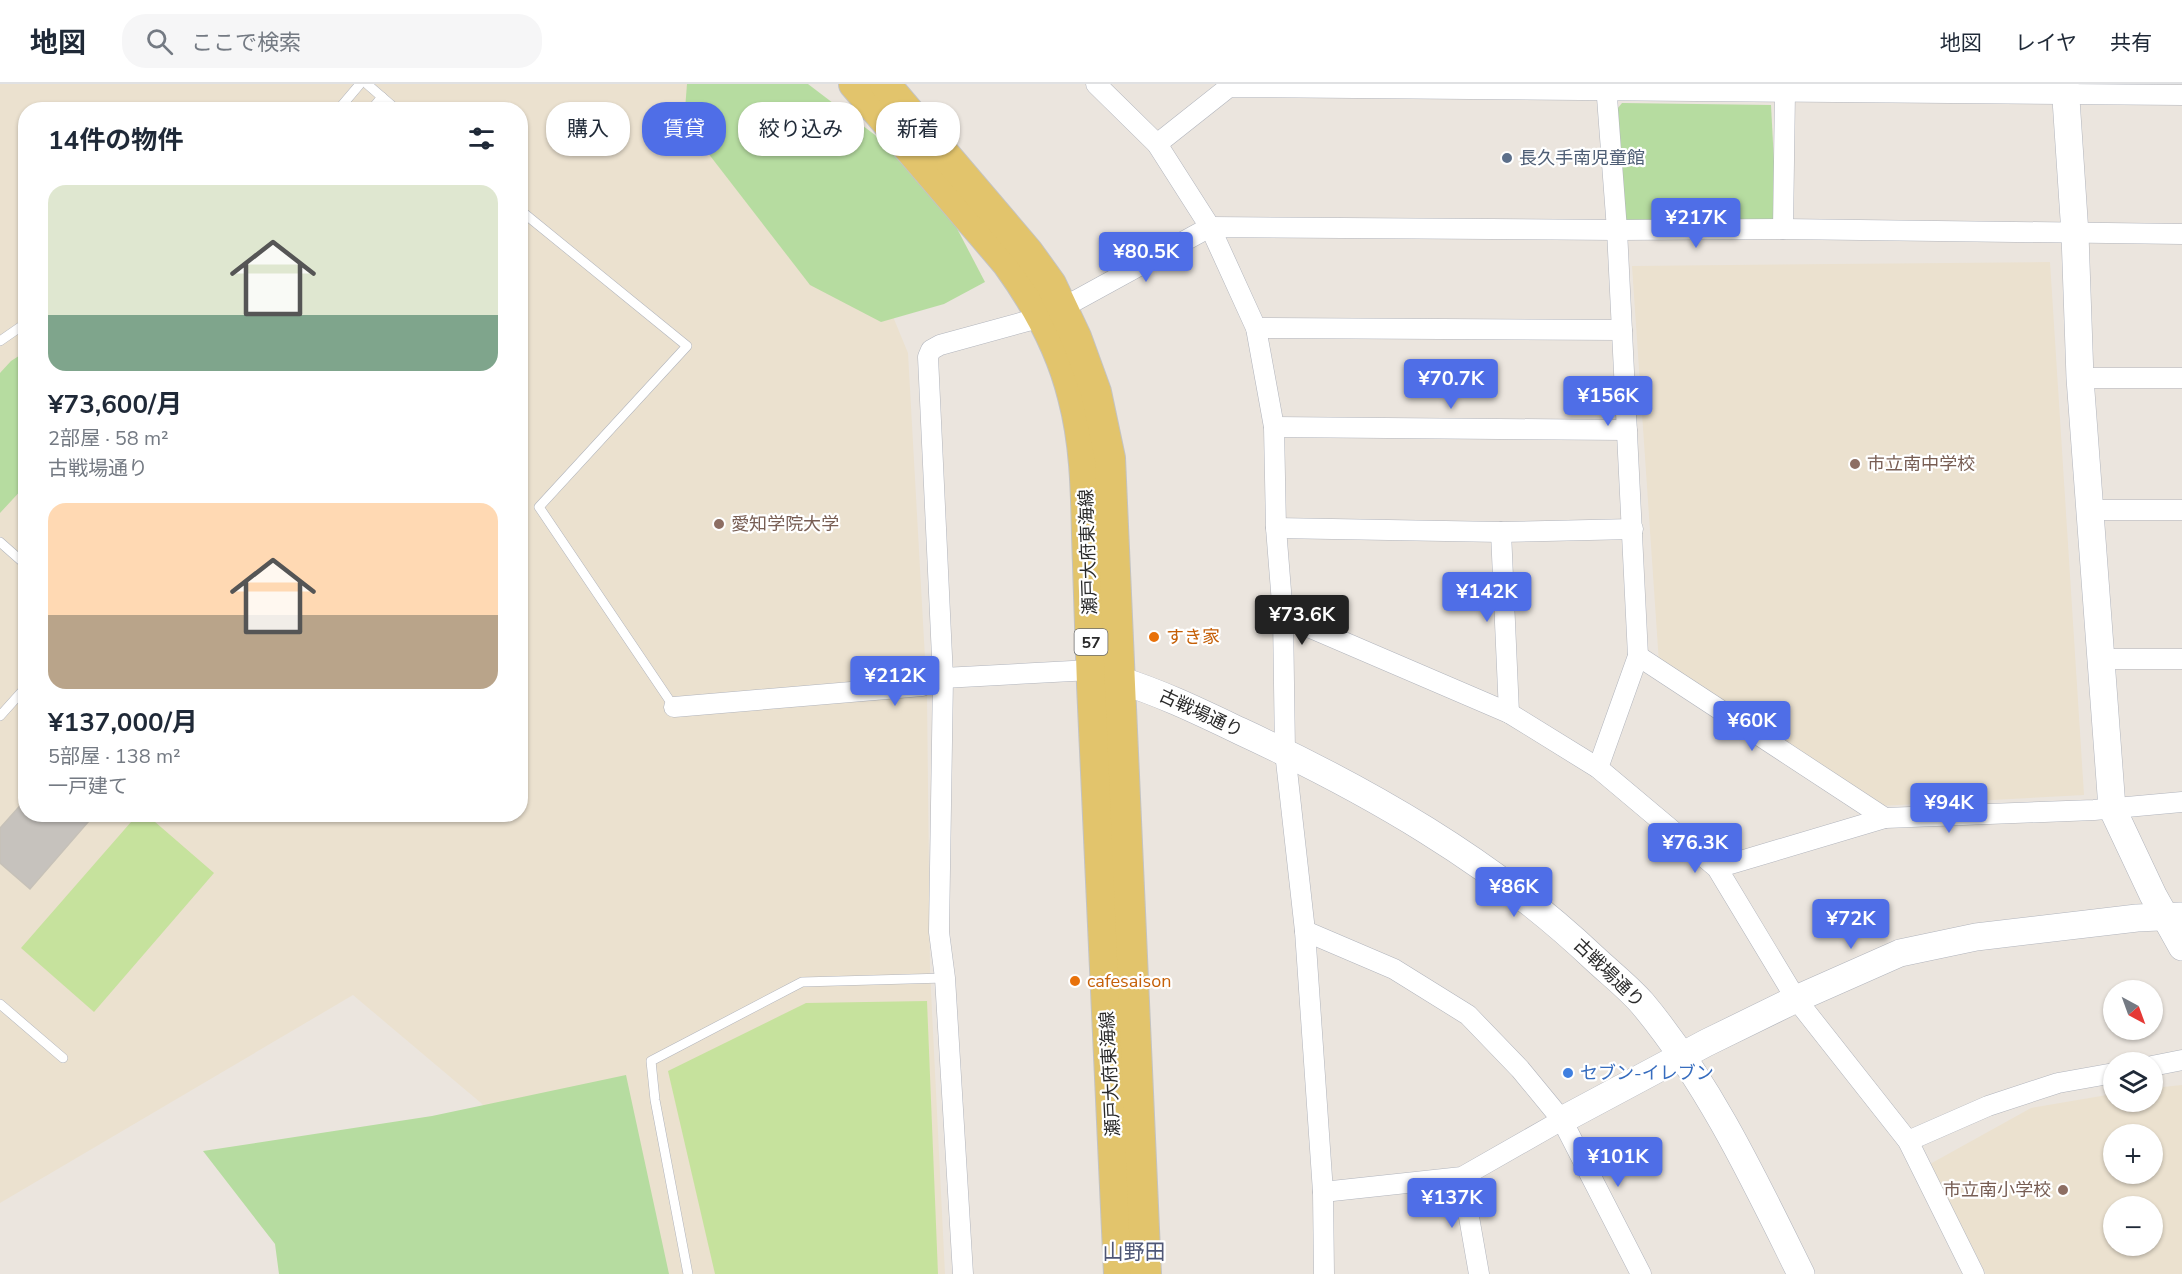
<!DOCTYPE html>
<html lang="ja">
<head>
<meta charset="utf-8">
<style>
  :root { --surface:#fff; --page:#f6f6f7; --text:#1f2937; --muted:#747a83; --line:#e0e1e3; --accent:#4f6ee7 }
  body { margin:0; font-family:"Nunito Sans","Noto Sans JP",sans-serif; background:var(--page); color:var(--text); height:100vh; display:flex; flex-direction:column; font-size:22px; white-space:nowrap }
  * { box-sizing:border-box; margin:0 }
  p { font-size:20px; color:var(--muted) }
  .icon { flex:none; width:33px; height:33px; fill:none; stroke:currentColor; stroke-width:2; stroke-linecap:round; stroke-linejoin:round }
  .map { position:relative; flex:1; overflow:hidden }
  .details { position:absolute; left:18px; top:18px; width:510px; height:720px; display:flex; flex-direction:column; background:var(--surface); border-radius:24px; box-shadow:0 2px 4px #0004 }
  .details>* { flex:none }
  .banner { position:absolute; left:546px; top:18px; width:570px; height:54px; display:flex; gap:12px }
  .needle { width:39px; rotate:139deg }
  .controls { position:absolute; left:2103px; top:896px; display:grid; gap:12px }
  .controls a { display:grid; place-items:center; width:60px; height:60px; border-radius:50%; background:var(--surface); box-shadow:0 2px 4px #0004; font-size:30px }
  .price { position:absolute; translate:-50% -51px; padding:0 14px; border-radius:6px; background:var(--accent); color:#fff; font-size:20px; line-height:39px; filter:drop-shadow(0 2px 3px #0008) }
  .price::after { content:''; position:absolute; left:50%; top:36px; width:18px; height:14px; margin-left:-9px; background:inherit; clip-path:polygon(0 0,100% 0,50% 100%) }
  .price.on { background:#222; color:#fff }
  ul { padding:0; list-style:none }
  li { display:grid; align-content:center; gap:12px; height:318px; padding:0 30px }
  li span { display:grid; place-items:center; height:186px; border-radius:18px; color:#555 }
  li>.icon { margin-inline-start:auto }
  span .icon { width:108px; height:108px; fill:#fffc; stroke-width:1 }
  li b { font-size:26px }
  h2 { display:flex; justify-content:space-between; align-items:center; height:72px; padding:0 30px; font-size:26px }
  .pill { padding:0 21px; border-radius:24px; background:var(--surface); box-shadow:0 2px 4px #0004; font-size:21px; line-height:54px }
  .pill.on { background:var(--accent); color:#fff }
  header { display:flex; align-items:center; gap:36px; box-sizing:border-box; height:84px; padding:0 30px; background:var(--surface); border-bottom:2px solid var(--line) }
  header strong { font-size:28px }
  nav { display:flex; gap:33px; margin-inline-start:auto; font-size:21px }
  .search { width:420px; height:54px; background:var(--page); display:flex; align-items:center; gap:15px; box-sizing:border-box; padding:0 21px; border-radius:24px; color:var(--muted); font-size:22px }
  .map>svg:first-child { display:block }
  .education { fill:#ebe1cf; fill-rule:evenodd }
  .green { fill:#b6dca0 }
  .pitch { fill:#c6e29d }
  .building { fill:#c6c2bd; stroke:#c6c1b8; stroke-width:1.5 }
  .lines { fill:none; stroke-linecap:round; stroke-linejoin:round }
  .lane-casing { stroke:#b1b4bc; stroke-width:10 }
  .street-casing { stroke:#b1b4bc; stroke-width:21 }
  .secondary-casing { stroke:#b1b4bc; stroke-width:28 }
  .primary-casing { stroke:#c3c3c3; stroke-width:32 }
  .lane { stroke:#fff; stroke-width:9 }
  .street { stroke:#fff; stroke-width:20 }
  .secondary { stroke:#fff; stroke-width:27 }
  .primary { stroke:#e2c46c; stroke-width:30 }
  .service-dot { fill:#5c6f8a; stroke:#fff; stroke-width:2 }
  .education-dot { fill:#8d6e63; stroke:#fff; stroke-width:2 }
  .food-dot { fill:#e8710a; stroke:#fff; stroke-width:2 }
  .shop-dot { fill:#3f7fe0; stroke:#fff; stroke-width:2 }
  .labels { text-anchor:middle; stroke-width:4.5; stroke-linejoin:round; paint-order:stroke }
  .shield { fill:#fff; stroke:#6a6a6a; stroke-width:1.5 }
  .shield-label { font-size:16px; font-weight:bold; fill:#2a2a2a }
  .service-label { font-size:18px; fill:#4e5e75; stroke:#fff; text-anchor:start }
  .education-label { font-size:18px; fill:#785e54; stroke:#fff; text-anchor:start }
  .street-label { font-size:18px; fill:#2a2a2a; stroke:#fff }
  .food-label { font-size:18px; fill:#c56008; stroke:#fff; text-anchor:start }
  .shop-label { font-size:18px; fill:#366cbe; stroke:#fff; text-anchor:start }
  .quarter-label { font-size:21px; fill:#4f5776; stroke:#fff }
</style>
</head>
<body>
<header>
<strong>地図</strong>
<div class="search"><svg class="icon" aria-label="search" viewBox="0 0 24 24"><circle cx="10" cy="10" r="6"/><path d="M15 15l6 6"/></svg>ここで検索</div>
<nav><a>地図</a><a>レイヤ</a><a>共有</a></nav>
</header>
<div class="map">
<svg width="2182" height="1190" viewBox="0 0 2182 1190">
  <rect width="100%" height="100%" fill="#ebe5de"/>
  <!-- education -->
  <g class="education">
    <path d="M0,0h797l111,269 19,341 3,277 15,303h-314l-150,-171 -128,-108 -353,208zM26,26h494v704h-494z"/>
    <polygon points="2050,178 2084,711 1880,722 1659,579 1632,182"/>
    <path d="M2182,1001v189h-196l-56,-110 101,-56 82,-14 1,7h38l1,-13zM2114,1050h38v39h-38zM2114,1122h38v39h-38z"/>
  </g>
  <!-- green -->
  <g class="green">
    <polygon points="687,0 808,0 875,51 951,133 985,198 944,220 881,238 810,201 684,38"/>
    <polygon points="1622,19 1771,21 1777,136 1629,140 1624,135 1613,30"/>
    <polygon points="25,268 26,375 23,379 25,385 25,402 0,429 0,289 11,277"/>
    <polygon points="626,991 669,1190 279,1190 275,1160 203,1067 432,1032"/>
  </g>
  <!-- pitch -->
  <g class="pitch">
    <polygon points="138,730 147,731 214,789 94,928 21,864"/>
    <polygon points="927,917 938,1190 715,1190 668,987 806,919"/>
  </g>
  <!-- building -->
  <polygon class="building" points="26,715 26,730 95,730 30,805 0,779 0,744"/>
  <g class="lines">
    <defs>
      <g id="lane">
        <polyline points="367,0 397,26"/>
        <polyline points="338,26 360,0"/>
        <polyline points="371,26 382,13"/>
        <polyline points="520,126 687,262 539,423 674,623"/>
        <polyline points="0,257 26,239"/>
        <polyline points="0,458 26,481"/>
        <polyline points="0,632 26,603"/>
        <polyline points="0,920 63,974"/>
        <polyline points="688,1190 655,1016 651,977 802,898 945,894"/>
      </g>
      <g id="street">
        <polyline points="1096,0 1157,60 1210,143 1256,244 1274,343 1276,444 1283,532 1285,668 1305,847 1323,1108 1324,1190"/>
        <polyline points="1157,60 1229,3 2182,11"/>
        <polyline points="1783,145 1785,8"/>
        <polyline points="1064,223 1210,143 1617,146 1783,145 2182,150"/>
        <polyline points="1256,244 1622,246"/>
        <polyline points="2080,294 2182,294"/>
        <polyline points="1274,343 1627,346"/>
        <polyline points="2091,426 2182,426"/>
        <polyline points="1276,444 1501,448 1633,445"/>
        <polyline points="1501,448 1509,629"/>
        <polyline points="1283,532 1509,629 1598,684 1717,784 1796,915 1908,1057 1974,1190"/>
        <polyline points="1638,572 1885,734"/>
        <polyline points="2100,575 2182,575"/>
        <polyline points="674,623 922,602 943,594 1091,586 1103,590"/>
        <polyline points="1598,684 1638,572 1617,146 1606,0"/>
        <polyline points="1717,784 1885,734 2094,726 2182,718"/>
        <polyline points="1305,847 1394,885 1468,931 1520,985 1562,1036 1641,1190"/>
        <polyline points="2152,982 2182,976"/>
        <polyline points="1908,1057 1988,1022 2058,999 2114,989"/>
        <polyline points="1462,1093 1479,1190"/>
        <polyline points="1323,1108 1462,1093 1562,1036"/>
        <polyline points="963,1190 945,894 939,848 943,594 928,273 931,266 940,261 1042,233"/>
      </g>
      <g id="secondary">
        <polyline points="2065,0 2075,150 2080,294 2112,724 2153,811 2182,863"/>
        <path d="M1119,596c42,13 81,32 121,51 127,59 252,130 354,227 16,15 34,29 48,45 67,80 113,178 159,271"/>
        <polyline points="1562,1036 1706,959 1796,915 1900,869 1976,853 2137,834 2181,832"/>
      </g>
      <g id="primary">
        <path d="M854,0l153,179c29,40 54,85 66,134 12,45 13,91 14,138 2,50 3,100 5,150 9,196 18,393 27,589"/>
        <polyline points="885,0 1028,168 1051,200 1076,253 1096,308 1110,374 1146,1190"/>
      </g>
    </defs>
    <!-- lane casing -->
    <use href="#lane" class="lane-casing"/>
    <!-- street casing -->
    <use href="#street" class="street-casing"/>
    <!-- secondary casing -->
    <use href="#secondary" class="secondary-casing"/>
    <!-- primary casing -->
    <use href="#primary" class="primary-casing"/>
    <!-- lane -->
    <use href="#lane" class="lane"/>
    <!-- street -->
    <use href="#street" class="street"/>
    <!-- secondary -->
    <use href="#secondary" class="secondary"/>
    <!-- primary -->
    <use href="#primary" class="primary"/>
  </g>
  <!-- markers -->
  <circle class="service-dot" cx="1507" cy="74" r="6"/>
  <g class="education-dot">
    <circle cx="1855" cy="380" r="6"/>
    <circle cx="719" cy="440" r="6"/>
    <circle cx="2063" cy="1106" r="6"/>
  </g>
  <g class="food-dot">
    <circle cx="1154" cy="553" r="6"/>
    <circle cx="1075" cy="897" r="6"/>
  </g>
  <circle class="shop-dot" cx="1568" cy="989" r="6"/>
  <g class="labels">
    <!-- shield labels -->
    <rect class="shield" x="1074.5" y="545" width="33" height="26" rx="4.5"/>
    <g class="shield-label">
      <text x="1091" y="564">57</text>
    </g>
    <!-- service labels -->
    <g class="service-label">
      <text x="1519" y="80">長久手南児童館</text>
    </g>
    <!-- education labels -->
    <g class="education-label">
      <text x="1867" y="386">市立南中学校</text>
      <text x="731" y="446">愛知学院大学</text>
      <text x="2051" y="1112" text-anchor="end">市立南小学校</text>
    </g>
    <!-- street labels -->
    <g class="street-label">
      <text transform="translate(1088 468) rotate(-92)" y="6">瀬戸大府東海線</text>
      <text transform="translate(1201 629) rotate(25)" y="6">古戦場通り</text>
      <text transform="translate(1609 889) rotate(44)" y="6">古戦場通り</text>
      <text transform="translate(1110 990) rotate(-93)" y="6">瀬戸大府東海線</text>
    </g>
    <!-- food labels -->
    <g class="food-label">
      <text x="1166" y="559">すき家</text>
      <text x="1087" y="903">cafesaison</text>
    </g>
    <!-- shop labels -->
    <g class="shop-label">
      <text x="1580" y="995">セブン-イレブン</text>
    </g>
    <!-- quarter labels -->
    <g class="quarter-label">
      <text x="1134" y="1175">山野田</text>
    </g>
  </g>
</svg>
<div class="controls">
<a><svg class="needle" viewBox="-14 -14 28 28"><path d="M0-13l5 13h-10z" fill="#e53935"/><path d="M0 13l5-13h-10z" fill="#747a83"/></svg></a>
<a><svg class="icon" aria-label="layers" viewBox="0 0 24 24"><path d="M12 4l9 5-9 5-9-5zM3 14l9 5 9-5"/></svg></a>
<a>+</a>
<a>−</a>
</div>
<b class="price" style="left:1696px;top:165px">¥217K</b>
<b class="price" style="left:1146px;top:199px">¥80.5K</b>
<b class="price" style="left:1451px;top:326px">¥70.7K</b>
<b class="price" style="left:1608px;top:343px">¥156K</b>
<b class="price" style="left:1487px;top:539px">¥142K</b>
<b class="price on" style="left:1302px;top:562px">¥73.6K</b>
<b class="price" style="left:895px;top:623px">¥212K</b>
<b class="price" style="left:1752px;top:668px">¥60K</b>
<b class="price" style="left:1949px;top:750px">¥94K</b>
<b class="price" style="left:1695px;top:790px">¥76.3K</b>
<b class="price" style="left:1514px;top:834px">¥86K</b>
<b class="price" style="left:1851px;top:866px">¥72K</b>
<b class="price" style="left:1618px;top:1104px">¥101K</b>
<b class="price" style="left:1452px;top:1145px">¥137K</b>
<div class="banner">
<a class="pill">購入</a>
<a class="pill on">賃貸</a>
<a class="pill">絞り込み</a>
<a class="pill">新着</a>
</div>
<section class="details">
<h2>14件の物件<svg class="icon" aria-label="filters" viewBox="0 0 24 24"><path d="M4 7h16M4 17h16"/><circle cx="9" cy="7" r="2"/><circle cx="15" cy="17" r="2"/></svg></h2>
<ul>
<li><span style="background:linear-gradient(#dfe7d0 70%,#7fa58c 0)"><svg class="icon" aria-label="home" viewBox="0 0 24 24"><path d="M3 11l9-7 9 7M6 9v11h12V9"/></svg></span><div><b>¥73,600/月</b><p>2部屋 · 58 m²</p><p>古戦場通り</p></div></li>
<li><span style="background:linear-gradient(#ffd9b3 60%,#b9a48a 0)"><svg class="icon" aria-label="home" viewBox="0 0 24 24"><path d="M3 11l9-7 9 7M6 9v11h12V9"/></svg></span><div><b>¥137,000/月</b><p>5部屋 · 138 m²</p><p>一戸建て</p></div></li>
</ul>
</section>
</div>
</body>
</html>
